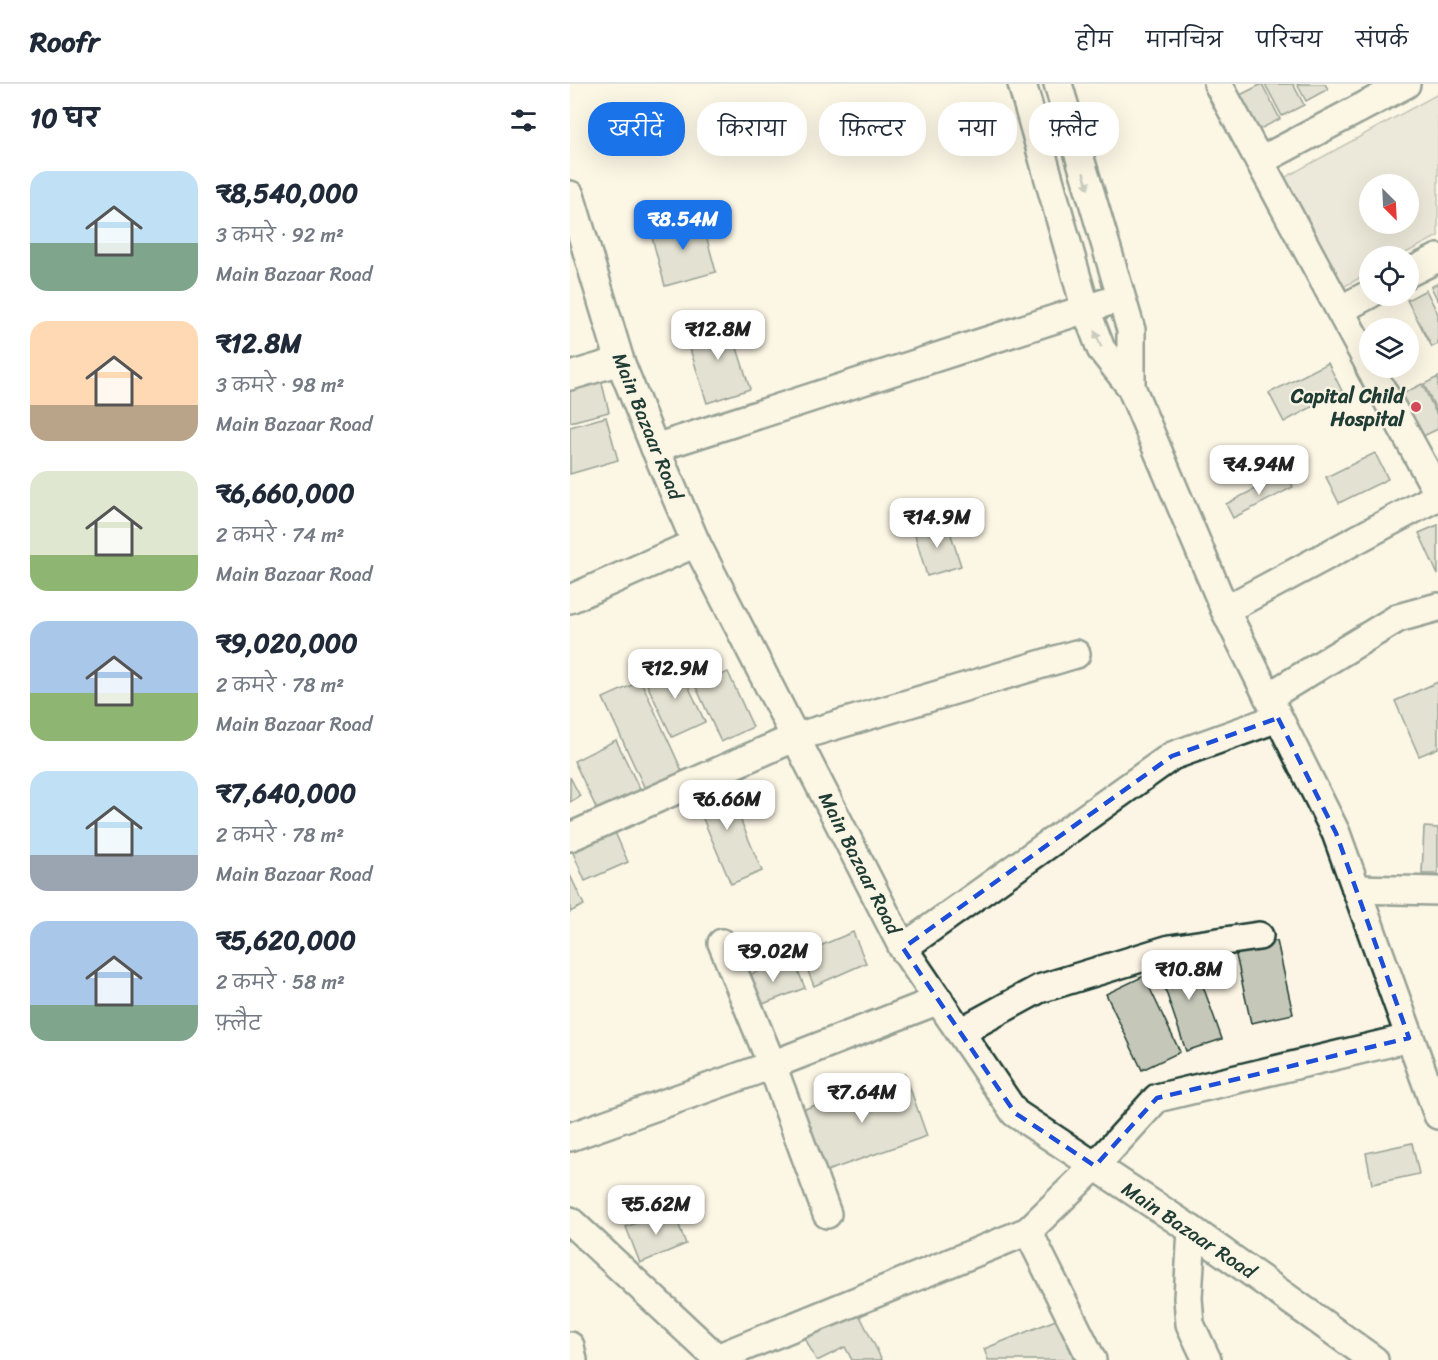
<!DOCTYPE html>
<html lang="hi">
<head>
<meta charset="utf-8">
<style>
  :root { --surface:#fff; --page:#f6f6f7; --text:#1f2937; --muted:#747a83; --line:#e0e1e3; --accent:#1a73e8 }
  body { margin:0; font-family:Sriracha,"Playpen Sans Deva",sans-serif; background:var(--page); color:var(--text); height:100vh; display:flex; flex-direction:column; font-size:22px; white-space:nowrap }
  * { box-sizing:border-box; margin:0 }
  p { font-size:20px; color:var(--muted) }
  .icon { flex:none; width:33px; height:33px; fill:none; stroke:currentColor; stroke-width:2; stroke-linecap:round; stroke-linejoin:round }
  .map { position:relative; flex:1; overflow:hidden }
  .sheet { display:flex; flex-direction:column; background:var(--surface); width:570px }
  .sheet>* { flex:none }
  .banner { position:absolute; left:18px; top:18px; width:570px; height:54px; display:flex; gap:12px }
  .needle { width:39px; rotate:156deg }
  .controls { position:absolute; left:789px; top:90px; display:grid; gap:12px }
  .controls a { display:grid; place-items:center; width:60px; height:60px; border-radius:50%; background:var(--surface); box-shadow:0 6px 24px #0002; font-size:30px }
  .price { position:absolute; translate:-50% -51px; padding:0 14px; border-radius:12px; background:#fff; color:#222; font-size:20px; line-height:39px; filter:drop-shadow(0 2px 3px #0008) }
  .price::after { content:''; position:absolute; left:50%; top:36px; width:18px; height:14px; margin-left:-9px; background:inherit; clip-path:polygon(0 0,100% 0,50% 100%) }
  .price.on { background:var(--accent); color:#fff }
  ul { padding:0; list-style:none }
  li { display:flex; align-items:center; gap:18px; height:150px; padding:0 30px }
  li span { display:grid; place-items:center; flex:none; width:168px; height:120px; border-radius:18px; color:#555 }
  li>.icon { margin-inline-start:auto }
  span .icon { width:72px; height:72px; fill:#fffc; stroke-width:1 }
  li b { font-size:26px }
  h2 { display:flex; justify-content:space-between; align-items:center; height:72px; padding:0 30px; font-size:26px }
  .chip { padding:0 21px; border-radius:24px; background:var(--surface); box-shadow:0 6px 24px #0002; font-size:21px; line-height:54px }
  .chip.on { background:var(--accent); color:#fff }
  header { display:flex; align-items:center; gap:36px; box-sizing:border-box; height:84px; padding:0 30px; background:var(--surface); border-bottom:2px solid var(--line) }
  header strong { font-size:28px }
  nav { display:flex; gap:33px; margin-inline-start:auto; font-size:21px }
  main { display:flex; flex:1; min-height:0 }
  .map>svg:first-child { display:block }
  .green { fill:#dcdacc; stroke:#7e8c80; stroke-width:1.5; fill-rule:evenodd }
  .building { fill:#c5c7b9; stroke:#1f3d34; stroke-width:1.5 }
  .lines { fill:none; stroke-linecap:round; stroke-linejoin:round }
  .minor-casing { stroke:#1f3d34; stroke-width:32 }
  .minor { stroke:#fcf5e5; stroke-width:27 }
  .oneway { fill:#8e998c }
  .marked { fill:none; stroke:#1d4ed8; stroke-width:4.5; stroke-dasharray:12 8; stroke-linejoin:round }
  .poi-dot { fill:#d1495b; stroke:#fcf5e5; stroke-width:2 }
  .labels { text-anchor:middle; stroke-width:4.5; stroke-linejoin:round; paint-order:stroke }
  .poi-label { font-size:20px; font-weight:bold; fill:#1f3d34; stroke:#fcf5e5; text-anchor:end }
  .street-label { font-size:20px; fill:#1f3d34; stroke:#fcf5e5 }
</style>
</head>
<body>
<header>
<strong>Roofr</strong>
<nav><a>होम</a><a>मानचित्र</a><a>परिचय</a><a>संपर्क</a></nav>
</header>
<main>
<section class="sheet">
<h2>10 घर<svg class="icon" aria-label="filters" viewBox="0 0 24 24"><path d="M4 7h16M4 17h16"/><circle cx="9" cy="7" r="2"/><circle cx="15" cy="17" r="2"/></svg></h2>
<ul>
<li><span style="background:linear-gradient(#bfe0f5 60%,#7fa58c 0)"><svg class="icon" aria-label="home" viewBox="0 0 24 24"><path d="M3 11l9-7 9 7M6 9v11h12V9"/></svg></span><div><b>₹8,540,000</b><p>3 कमरे · 92 m²</p><p>Main Bazaar Road</p></div></li>
<li><span style="background:linear-gradient(#ffd9b3 70%,#b9a48a 0)"><svg class="icon" aria-label="home" viewBox="0 0 24 24"><path d="M3 11l9-7 9 7M6 9v11h12V9"/></svg></span><div><b>₹12.8M</b><p>3 कमरे · 98 m²</p><p>Main Bazaar Road</p></div></li>
<li><span style="background:linear-gradient(#dfe7d0 70%,#8fb573 0)"><svg class="icon" aria-label="home" viewBox="0 0 24 24"><path d="M3 11l9-7 9 7M6 9v11h12V9"/></svg></span><div><b>₹6,660,000</b><p>2 कमरे · 74 m²</p><p>Main Bazaar Road</p></div></li>
<li><span style="background:linear-gradient(#a9c7e8 60%,#8fb573 0)"><svg class="icon" aria-label="home" viewBox="0 0 24 24"><path d="M3 11l9-7 9 7M6 9v11h12V9"/></svg></span><div><b>₹9,020,000</b><p>2 कमरे · 78 m²</p><p>Main Bazaar Road</p></div></li>
<li><span style="background:linear-gradient(#bfe0f5 70%,#9aa5b1 0)"><svg class="icon" aria-label="home" viewBox="0 0 24 24"><path d="M3 11l9-7 9 7M6 9v11h12V9"/></svg></span><div><b>₹7,640,000</b><p>2 कमरे · 78 m²</p><p>Main Bazaar Road</p></div></li>
<li><span style="background:linear-gradient(#a9c7e8 70%,#7fa58c 0)"><svg class="icon" aria-label="home" viewBox="0 0 24 24"><path d="M3 11l9-7 9 7M6 9v11h12V9"/></svg></span><div><b>₹5,620,000</b><p>2 कमरे · 58 m²</p><p>फ़्लैट</p></div></li>
</ul>
</section>
<div class="map">
<svg width="868" height="1276" viewBox="0 0 868 1276">
  <rect width="100%" height="100%" fill="#fcf5e5"/>
  <filter id="ink" filterUnits="userSpaceOnUse"><feTurbulence type="fractalNoise" baseFrequency=".0167" numOctaves="2"/><feDisplacementMap in="SourceGraphic" scale="12" xChannelSelector="R" yChannelSelector="G"/><feConvolveMatrix kernelMatrix="1 2 1 2 8 2 1 2 1" color-interpolation-filters="sRGB"/></filter>
  <g filter="url(#ink)">
    <!-- green -->
    <path class="green" d="M868,10v142l-38,20h-30l-1,17 -26,14 -59,-109zM800,100h38v40h-38z"/>
    <!-- building -->
    <g class="building">
      <polygon points="692,0 710,35 684,48 666,13"/>
      <polygon points="695,0 723,0 734,21 712,32"/>
      <polygon points="727,0 755,0 758,5 736,17"/>
      <polygon points="131,133 146,188 95,202 80,146"/>
      <polygon points="868,199 868,217 861,203"/>
      <polygon points="856,206 868,230 868,260 862,263 837,216"/>
      <polygon points="158,235 180,305 137,319 115,249"/>
      <polygon points="758,279 772,307 714,338 699,309"/>
      <polygon points="29,287 39,328 0,338 0,294"/>
      <polygon points="868,293 868,330 854,300"/>
      <polygon points="852,300 868,333 868,345 845,356 824,314"/>
      <polygon points="36,333 48,376 0,390 0,343"/>
      <polygon points="805,369 818,395 769,419 756,393"/>
      <polygon points="716,389 723,403 663,434 656,420"/>
      <polygon points="377,438 391,482 357,492 344,448"/>
      <polygon points="868,441 868,491 849,449"/>
      <polygon points="107,578 135,638 102,653 74,594"/>
      <polygon points="158,588 183,643 151,658 126,603"/>
      <polygon points="71,597 113,689 76,707 33,614"/>
      <polygon points="868,598 868,664 849,672 825,617"/>
      <polygon points="46,656 73,712 30,732 4,677"/>
      <polygon points="0,693 10,712 0,718"/>
      <polygon points="153,694 192,787 161,800 121,707"/>
      <polygon points="854,743 868,744 868,790 852,790"/>
      <polygon points="44,746 58,778 15,797 1,764"/>
      <polygon points="0,791 14,821 0,828"/>
      <polygon points="283,848 296,879 244,902 231,870"/>
      <polygon points="707,857 723,930 681,939 665,867"/>
      <polygon points="620,866 652,955 616,967 586,878"/>
      <polygon points="223,874 235,904 182,924 171,894"/>
      <polygon points="574,892 610,968 572,986 536,910"/>
      <polygon points="335,990 357,1052 248,1090 226,1028"/>
      <polygon points="842,1059 849,1090 802,1100 796,1069"/>
      <polygon points="103,1125 116,1160 70,1179 56,1143"/>
      <polygon points="285,1222 312,1276 282,1276 275,1263 249,1276 246,1276 232,1248"/>
      <polygon points="488,1235 504,1276 418,1276 414,1265"/>
    </g>
    <g class="lines">
      <defs>
        <g id="minor">
          <polyline points="452,0 516,226 531,265 561,303 655,526 766,749 868,1031"/>
          <polyline points="488,0 561,246 561,303"/>
          <polyline points="648,0 800,282"/>
          <polyline points="690,77 836,0"/>
          <polyline points="0,111 50,277 85,364 126,459 333,864 445,1029 622,1146 804,1276"/>
          <polyline points="838,189 868,174"/>
          <polyline points="770,226 800,210"/>
          <polyline points="800,284 868,409"/>
          <polyline points="0,292 50,277"/>
          <polyline points="85,364 550,214"/>
          <polyline points="0,515 126,459"/>
          <polyline points="655,526 868,412"/>
          <polyline points="698,613 828,534 868,523"/>
          <polyline points="0,753 226,653 506,570"/>
          <polyline points="786,805 868,807"/>
          <polyline points="152,859 202,981 257,1130"/>
          <polyline points="333,864 602,672 708,634"/>
          <polyline points="390,948 469,905 600,865 689,852"/>
          <polyline points="0,1053 202,981 369,916"/>
          <polyline points="0,1137 149,1276"/>
          <polyline points="622,1146 618,1214 620,1240 637,1276"/>
          <polyline points="458,1147 522,1276"/>
          <polyline points="0,1262 3,1276"/>
          <polyline points="147,1274 458,1147 525,1082 587,1014 839,954"/>
        </g>
      </defs>
      <!-- minor casing -->
      <use href="#minor" class="minor-casing"/>
      <!-- minor -->
      <use href="#minor" class="minor"/>
    </g>
    <!-- one-way arrows -->
    <defs><path id="oneway-solid" d="M-6-.8H1V-3.2L6.5 0L1 3.2V.8H-6Z" transform="scale(1.5)"/></defs>
    <g class="oneway">
      <use href="#oneway-solid" transform="translate(516 97) rotate(74)"/>
      <use href="#oneway-solid" transform="translate(528 255) rotate(-112)"/>
    </g>
  </g>
  <!-- marked area -->
  <path d="M0 0H868V1276H0ZM708,634l58,115 73,205 -252,60 -62,68 -80,-53 -112,-165 269,-192z" fill="#fcf5e5" fill-opacity=".55" fill-rule="evenodd"/>
  <path class="marked" d="M708,634l58,115 73,205 -252,60 -62,68 -80,-53 -112,-165 269,-192z"/>
  <!-- markers -->
  <circle class="poi-dot" cx="846" cy="323" r="6"/>
  <g class="labels">
    <!-- poi labels -->
    <g class="poi-label">
      <text x="834" y="319">Capital Child<tspan x="834" dy="23">Hospital</tspan></text>
    </g>
    <!-- street labels -->
    <g class="street-label">
      <text transform="translate(78 342) rotate(68)" y="7">Main Bazaar Road</text>
      <text transform="translate(290 779) rotate(63)" y="7">Main Bazaar Road</text>
      <text transform="translate(619 1146) rotate(34)" y="7">Main Bazaar Road</text>
    </g>
  </g>
</svg>
<div class="controls">
<a><svg class="needle" viewBox="-14 -14 28 28"><path d="M0-13l5 13h-10z" fill="#e53935"/><path d="M0 13l5-13h-10z" fill="#747a83"/></svg></a>
<a><svg class="icon" aria-label="locate" viewBox="0 0 24 24"><circle cx="12" cy="12" r="6"/><path d="M12 2v4M12 18v4M2 12h4M18 12h4"/></svg></a>
<a><svg class="icon" aria-label="layers" viewBox="0 0 24 24"><path d="M12 4l9 5-9 5-9-5zM3 14l9 5 9-5"/></svg></a>
</div>
<b class="price on" style="left:113px;top:167px">₹8.54M</b>
<b class="price" style="left:148px;top:277px">₹12.8M</b>
<b class="price" style="left:689px;top:412px">₹4.94M</b>
<b class="price" style="left:367px;top:465px">₹14.9M</b>
<b class="price" style="left:105px;top:616px">₹12.9M</b>
<b class="price" style="left:157px;top:747px">₹6.66M</b>
<b class="price" style="left:203px;top:899px">₹9.02M</b>
<b class="price" style="left:619px;top:917px">₹10.8M</b>
<b class="price" style="left:292px;top:1040px">₹7.64M</b>
<b class="price" style="left:86px;top:1152px">₹5.62M</b>
<div class="banner">
<a class="chip on">खरीदें</a>
<a class="chip">किराया</a>
<a class="chip">फ़िल्टर</a>
<a class="chip">नया</a>
<a class="chip">फ़्लैट</a>
</div>
</div>
</main>
</body>
</html>
